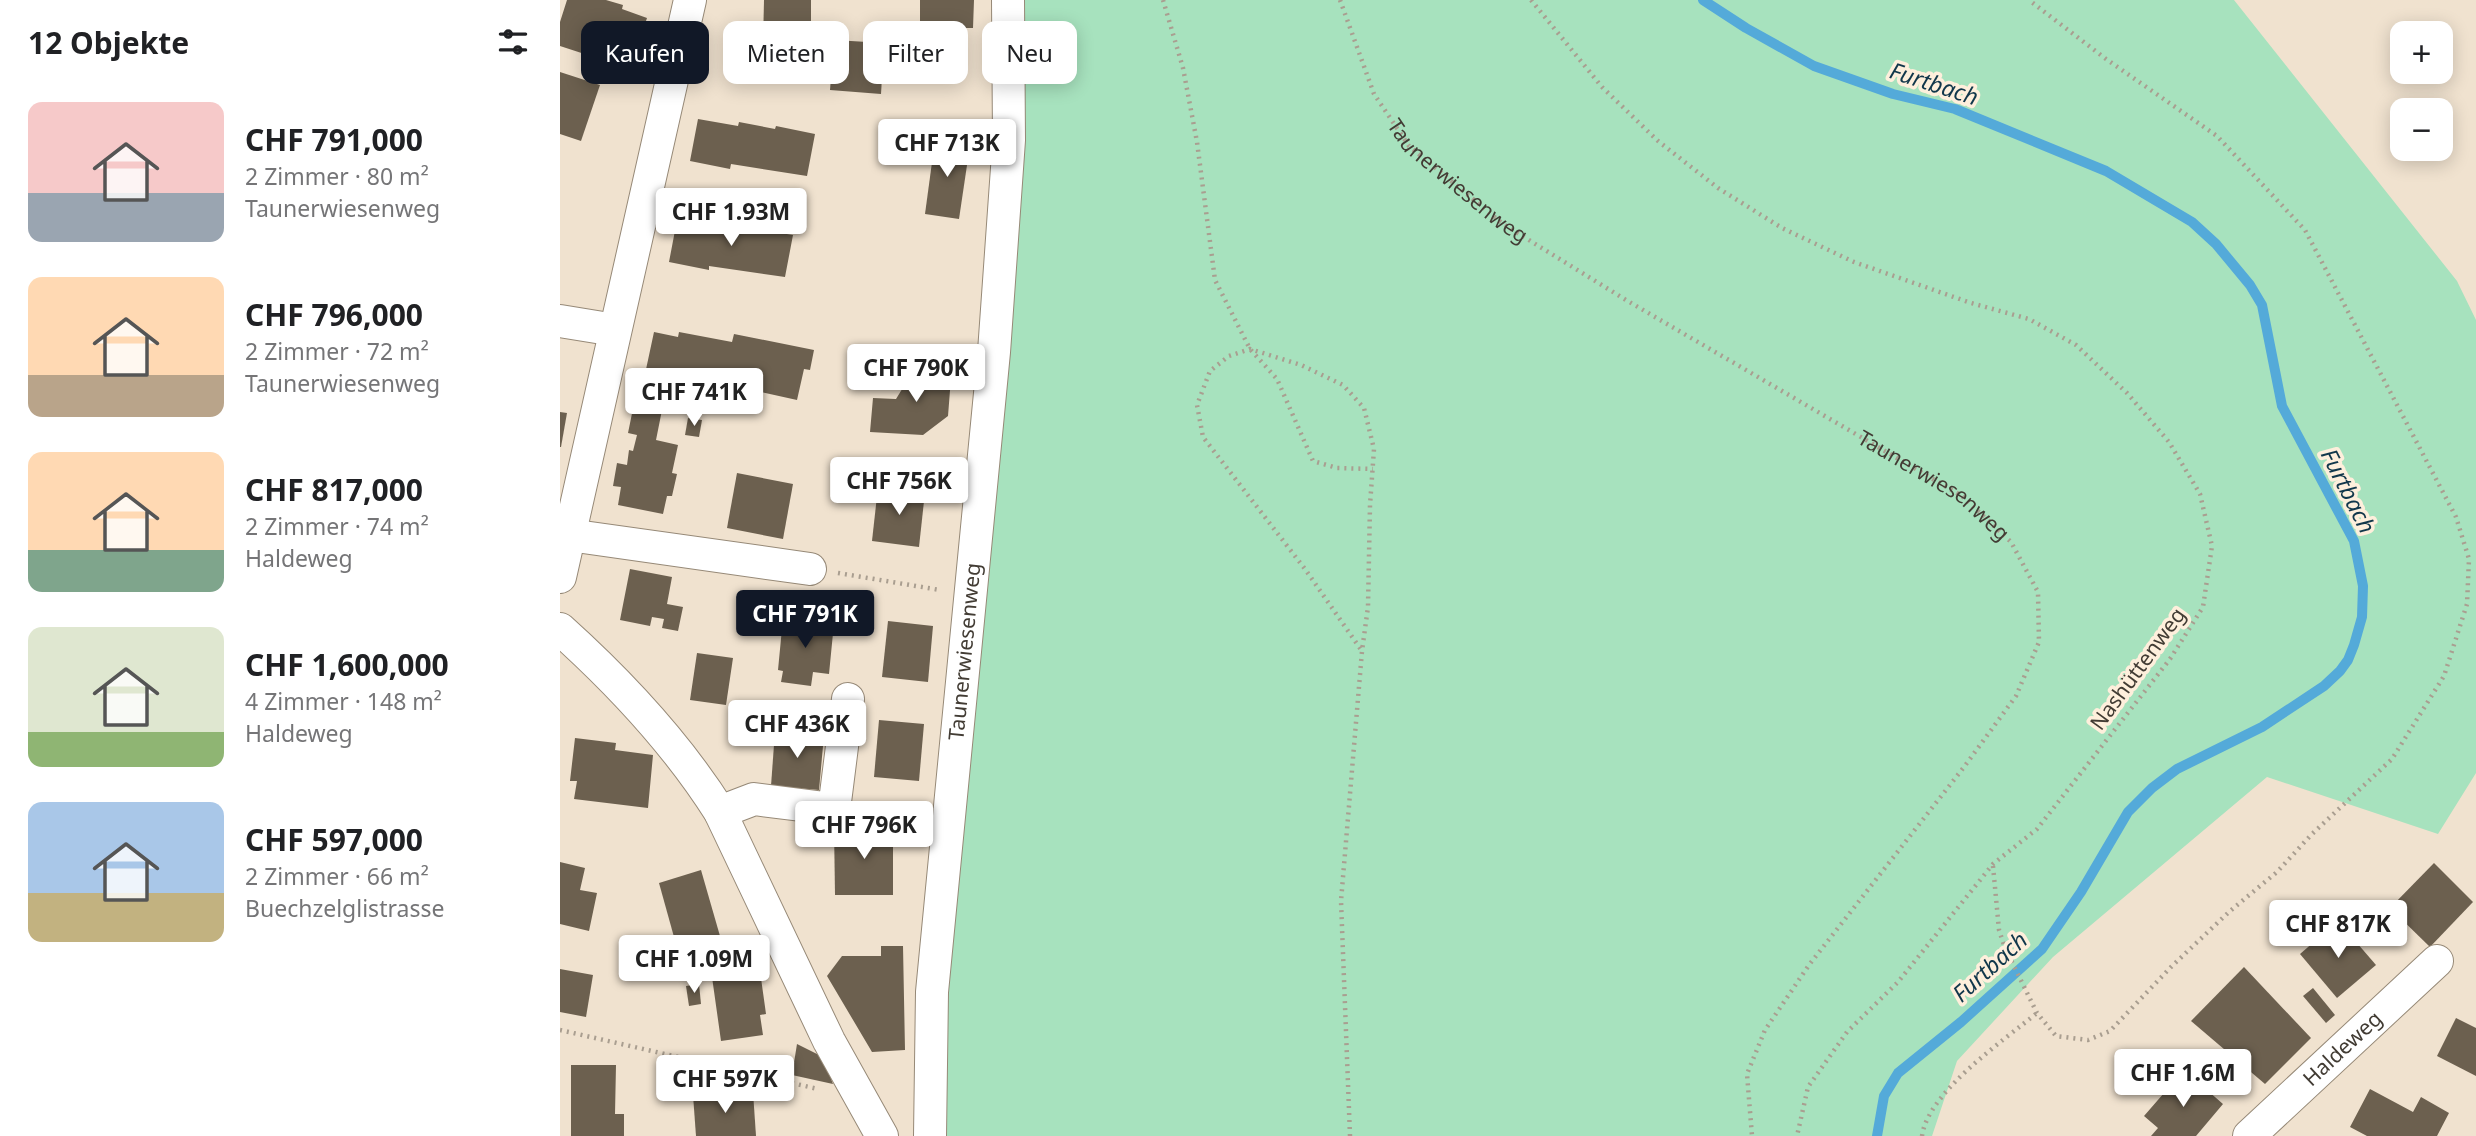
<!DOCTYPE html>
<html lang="de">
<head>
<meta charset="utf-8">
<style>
  :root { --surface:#fff; --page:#f6f6f6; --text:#202124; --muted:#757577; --accent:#111827 }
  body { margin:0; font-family:"Noto Sans",sans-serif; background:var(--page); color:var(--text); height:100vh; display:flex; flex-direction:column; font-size:26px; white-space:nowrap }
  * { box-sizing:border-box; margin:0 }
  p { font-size:23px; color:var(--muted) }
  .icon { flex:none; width:38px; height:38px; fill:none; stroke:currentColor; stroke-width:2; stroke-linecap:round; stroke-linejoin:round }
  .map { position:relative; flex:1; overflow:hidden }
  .drawer { display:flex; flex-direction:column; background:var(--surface); width:560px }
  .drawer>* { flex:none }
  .banner { position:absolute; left:21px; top:21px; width:665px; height:63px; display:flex; gap:14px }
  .controls { position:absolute; left:1830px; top:21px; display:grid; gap:14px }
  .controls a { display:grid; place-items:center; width:63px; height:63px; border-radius:14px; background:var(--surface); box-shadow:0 4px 18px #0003; font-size:35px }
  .price { position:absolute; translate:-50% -60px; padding:0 16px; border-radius:7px; background:#fff; color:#222; font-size:23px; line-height:46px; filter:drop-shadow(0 2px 4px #0008) }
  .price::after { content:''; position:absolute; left:50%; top:42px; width:21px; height:16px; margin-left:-10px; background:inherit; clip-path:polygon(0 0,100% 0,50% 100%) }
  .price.active { background:var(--accent); color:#fff }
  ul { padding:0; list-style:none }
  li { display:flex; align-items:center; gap:21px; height:175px; padding:0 28px }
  li span { display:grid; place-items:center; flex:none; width:196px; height:140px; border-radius:14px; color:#555 }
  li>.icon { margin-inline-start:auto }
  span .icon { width:84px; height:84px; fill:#fffc; stroke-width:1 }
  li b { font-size:30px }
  h2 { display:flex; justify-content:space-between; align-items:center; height:84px; padding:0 28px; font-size:30px }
  .chip { padding:0 24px; border-radius:14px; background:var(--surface); box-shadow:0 4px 18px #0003; font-size:24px; line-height:63px }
  .chip.active { background:var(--accent); color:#fff }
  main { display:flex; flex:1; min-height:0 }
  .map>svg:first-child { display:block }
  .green { fill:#a7e2be }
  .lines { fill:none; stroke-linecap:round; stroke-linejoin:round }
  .stream { stroke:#54aad9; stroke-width:10 }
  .building { fill:#6c604f }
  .minor-casing { stroke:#968977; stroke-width:34 }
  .path { stroke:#a99e90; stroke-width:4.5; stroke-dasharray:2 5; stroke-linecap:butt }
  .minor { stroke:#fff; stroke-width:32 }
  .labels { text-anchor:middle; stroke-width:7; stroke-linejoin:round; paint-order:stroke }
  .street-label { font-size:21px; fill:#423c34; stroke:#feefdc }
  .water-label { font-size:23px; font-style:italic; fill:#11374b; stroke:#feefdc }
</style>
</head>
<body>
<main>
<section class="drawer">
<h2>12 Objekte<svg class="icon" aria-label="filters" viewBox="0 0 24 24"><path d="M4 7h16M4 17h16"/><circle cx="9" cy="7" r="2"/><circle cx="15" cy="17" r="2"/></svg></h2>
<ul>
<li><span style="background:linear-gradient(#f6c9c9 65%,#9aa5b1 0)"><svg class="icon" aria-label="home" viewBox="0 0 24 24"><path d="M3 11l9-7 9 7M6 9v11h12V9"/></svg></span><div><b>CHF 791,000</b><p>2 Zimmer · 80 m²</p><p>Taunerwiesenweg</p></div></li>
<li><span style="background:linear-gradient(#ffd9b3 70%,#b9a48a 0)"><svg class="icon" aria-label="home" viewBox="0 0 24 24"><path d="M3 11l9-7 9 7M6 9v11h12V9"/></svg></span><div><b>CHF 796,000</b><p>2 Zimmer · 72 m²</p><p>Taunerwiesenweg</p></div></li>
<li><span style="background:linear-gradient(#ffd9b3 70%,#7fa58c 0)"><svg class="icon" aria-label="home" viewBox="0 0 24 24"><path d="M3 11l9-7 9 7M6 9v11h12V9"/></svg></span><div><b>CHF 817,000</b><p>2 Zimmer · 74 m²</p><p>Haldeweg</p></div></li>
<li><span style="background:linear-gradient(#dfe7d0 75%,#8fb573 0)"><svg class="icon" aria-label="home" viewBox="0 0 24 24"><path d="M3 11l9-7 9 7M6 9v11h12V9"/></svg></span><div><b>CHF 1,600,000</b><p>4 Zimmer · 148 m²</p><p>Haldeweg</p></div></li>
<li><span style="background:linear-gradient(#a9c7e8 65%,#c2b280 0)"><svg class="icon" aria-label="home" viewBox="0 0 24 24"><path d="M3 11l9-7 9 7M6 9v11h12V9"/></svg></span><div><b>CHF 597,000</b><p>2 Zimmer · 66 m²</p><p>Buechzelglistrasse</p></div></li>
</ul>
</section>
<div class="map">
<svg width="1916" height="1136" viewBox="0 0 1916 1136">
  <rect width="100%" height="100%" fill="#f0e2cf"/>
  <!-- green -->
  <polygon class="green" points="448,0 1674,0 1897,281 1916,320 1916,773 1878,834 1707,777 1493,957 1397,1061 1372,1136 370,1136"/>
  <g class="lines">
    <!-- stream -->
    <polyline class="stream" points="1143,0 1186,28 1254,66 1333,94 1395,109 1546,171 1632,222 1656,244 1690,285 1702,305 1722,406 1794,541 1803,586 1802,617 1794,645 1788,660 1780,671 1764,686 1702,727 1617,769 1592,788 1568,812 1521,892 1482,949 1401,1022 1338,1073 1324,1096 1317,1136"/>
  </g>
  <!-- building -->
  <g class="building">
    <polygon points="7,0 46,0 63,5 62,9 87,18 71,66 46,57 46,61 0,46 0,22"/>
    <polygon points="204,0 251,0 251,44 203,43"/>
    <polygon points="360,0 414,0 413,28 399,28 399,54 360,54"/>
    <polygon points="274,40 324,43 321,94 270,90"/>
    <polygon points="0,72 40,85 21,141 0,134"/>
    <polygon points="138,119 178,126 179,122 215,129 216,126 255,134 247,176 171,164 170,169 130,161"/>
    <polygon points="375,140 410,145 399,219 365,214"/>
    <polygon points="117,220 157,228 157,223 233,235 225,277 149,266 149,270 109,262"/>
    <polygon points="94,332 118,337 119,332 172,342 174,334 254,350 250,370 244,369 237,400 164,384 163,392 85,374"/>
    <polygon points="359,363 392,365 388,416 363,435 310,432 313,398 336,399 344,386 357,381"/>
    <polygon points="77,389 105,395 96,440 118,445 112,473 117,474 112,496 107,496 103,514 58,505 61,487 53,486 57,463 67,465 69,450 73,451 77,435 68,433"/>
    <polygon points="0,412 7,413 1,447 0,447"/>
    <polygon points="128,418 142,420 139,437 125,435"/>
    <polygon points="177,473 233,484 223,539 167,528"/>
    <polygon points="318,487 365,492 359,547 312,541"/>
    <polygon points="70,569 112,577 107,604 123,607 118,631 102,628 104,619 92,617 90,626 60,620"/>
    <polygon points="223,618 274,623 269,674 253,672 251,686 221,682 223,671 218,670"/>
    <polygon points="328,621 373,626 368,682 322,677"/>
    <polygon points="137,653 173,658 166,705 130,700"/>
    <polygon points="319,720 364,724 359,781 314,777"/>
    <polygon points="215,731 264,735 259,790 211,786"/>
    <polygon points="15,738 56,743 55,750 93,755 88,808 14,799 17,781 10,781"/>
    <polygon points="274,827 333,827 333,895 275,895"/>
    <polygon points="0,862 25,868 20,890 37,893 29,931 0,924"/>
    <polygon points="1874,863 1913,902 1870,947 1830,908"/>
    <polygon points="141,870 162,943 119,955 99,883"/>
    <polygon points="1778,921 1816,965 1777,998 1740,954"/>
    <polygon points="321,946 343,946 345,1050 312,1052 267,976 282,956 321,956"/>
    <polygon points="138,961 140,978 128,980 125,963"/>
    <polygon points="1684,967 1751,1038 1705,1084 1631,1021"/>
    <polygon points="0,969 33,975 26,1017 0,1012"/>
    <polygon points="200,971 206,1014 200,1015 203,1035 161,1041 152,977"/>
    <polygon points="139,984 141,1004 129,1006 126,986"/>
    <polygon points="1753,988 1775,1015 1766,1023 1743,996"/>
    <polygon points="1896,1018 1916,1028 1916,1076 1877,1056"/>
    <polygon points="237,1044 263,1057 273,1084 232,1075"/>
    <polygon points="11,1065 56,1065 55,1114 64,1114 64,1136 11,1136"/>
    <polygon points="1624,1070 1663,1104 1636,1136 1591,1136 1598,1128 1584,1116"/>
    <polygon points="1810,1089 1853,1112 1861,1097 1889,1113 1877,1136 1807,1136 1790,1127"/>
    <polygon points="193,1092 196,1136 136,1136 133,1095"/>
  </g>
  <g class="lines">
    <defs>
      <g id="minor">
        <polyline points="0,321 55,330"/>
        <polyline points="10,532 23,537 250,569"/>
        <polyline points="0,577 130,0"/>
        <path d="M0,629c60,54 117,115 160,183l109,229 53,95"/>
        <polyline points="160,812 194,799 265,808 275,802 288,699"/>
        <path id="s2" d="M370,1136l2,-144 62,-640 15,-212 -1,-140"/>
        <path id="s3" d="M1689,1136l188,-175"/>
      </g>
    </defs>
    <!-- minor casing -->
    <use href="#minor" class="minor-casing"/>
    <!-- path -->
    <g class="path">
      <polyline points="603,0 623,68 637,142 655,280 690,349 717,379 753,461 777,468 813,469"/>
      <path id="s1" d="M780,0l34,94 35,52 94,78 123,76 336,196 49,46 27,50 1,50 -23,54 -52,71 -155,198 -44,65 -18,44 5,62"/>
      <polyline points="971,0 1042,87 1098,141 1158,188 1222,228 1294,262 1411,303 1469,319 1516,345 1567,393 1609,442 1640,494 1652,546 1643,607 1610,659 1477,829 1433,864 1338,982 1287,1032 1248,1087 1237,1136"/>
      <polyline points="278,573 380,590"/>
      <polyline points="1433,866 1439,930 1445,948 1477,1013 1496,1036 1528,1040 1550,1031 1611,967 1670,911 1717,872 1751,835 1832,759 1884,676 1907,604 1909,559 1896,517 1745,230 1657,136 1546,59 1469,0"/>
      <polyline points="0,1030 258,1089"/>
      <polyline points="790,1136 781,901 802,651 808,607 810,505 814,449 804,408 783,385 741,365 690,349 669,356 650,371 637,405 643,437 745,569 802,651"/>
      <path d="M1362,1136c6,-44 81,-95 115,-123"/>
    </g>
    <!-- minor -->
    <use href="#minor" class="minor"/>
  </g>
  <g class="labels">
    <!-- street labels -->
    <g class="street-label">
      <text dy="7" stroke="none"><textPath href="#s1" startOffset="222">Taunerwiesenweg</textPath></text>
      <text dy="7" stroke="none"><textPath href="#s1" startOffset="789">Taunerwiesenweg</textPath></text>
      <text dy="7" stroke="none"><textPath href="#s2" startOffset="486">Taunerwiesenweg</textPath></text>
      <text transform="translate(1578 669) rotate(-54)" y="7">Nashüttenweg</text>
      <text dy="7" stroke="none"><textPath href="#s3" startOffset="128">Haldeweg</textPath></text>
    </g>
    <!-- water labels -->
    <g class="water-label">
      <text transform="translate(1374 84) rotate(18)" y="8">Furtbach</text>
      <text transform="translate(1788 491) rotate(63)" y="8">Furtbach</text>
      <text transform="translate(1430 967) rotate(-42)" y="8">Furtbach</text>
    </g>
  </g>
</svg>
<div class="controls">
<a>+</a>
<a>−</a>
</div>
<b class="price" style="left:387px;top:179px">CHF 713K</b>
<b class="price" style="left:171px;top:248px">CHF 1.93M</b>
<b class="price" style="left:356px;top:404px">CHF 790K</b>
<b class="price" style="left:134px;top:428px">CHF 741K</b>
<b class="price" style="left:339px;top:517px">CHF 756K</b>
<b class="price active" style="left:245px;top:650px">CHF 791K</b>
<b class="price" style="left:237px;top:760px">CHF 436K</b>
<b class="price" style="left:304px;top:861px">CHF 796K</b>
<b class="price" style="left:1778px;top:960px">CHF 817K</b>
<b class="price" style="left:134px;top:995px">CHF 1.09M</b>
<b class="price" style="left:1623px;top:1109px">CHF 1.6M</b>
<b class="price" style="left:165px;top:1115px">CHF 597K</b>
<div class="banner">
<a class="chip active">Kaufen</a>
<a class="chip">Mieten</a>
<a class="chip">Filter</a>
<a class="chip">Neu</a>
</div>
</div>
</main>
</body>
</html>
